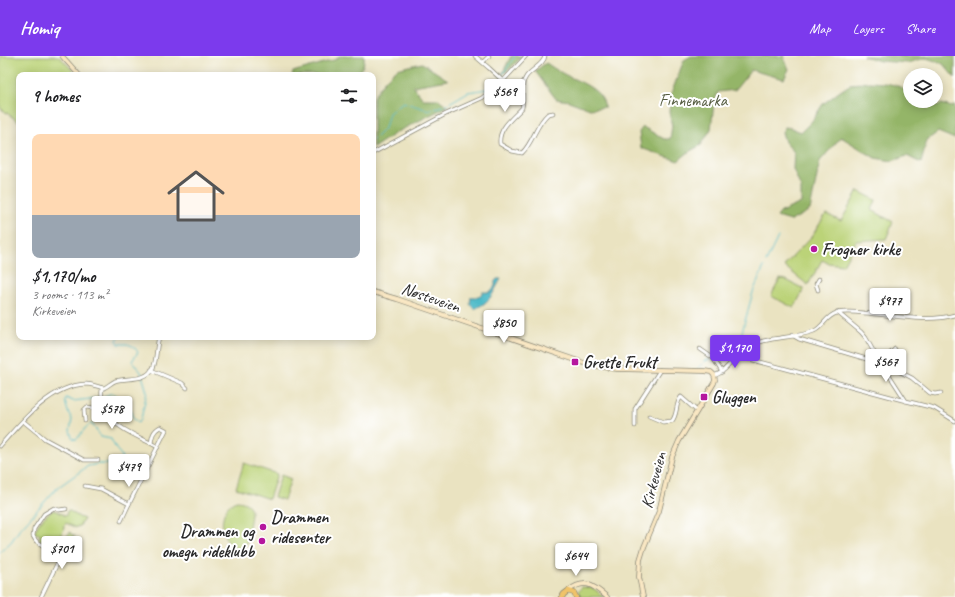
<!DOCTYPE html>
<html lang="en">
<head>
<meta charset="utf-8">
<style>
  :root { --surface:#fff; --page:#f6f6f6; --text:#202124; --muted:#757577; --accent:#7c3aed }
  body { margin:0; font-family:Caveat,sans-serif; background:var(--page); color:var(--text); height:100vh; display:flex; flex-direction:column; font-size:15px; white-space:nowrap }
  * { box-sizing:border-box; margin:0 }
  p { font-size:13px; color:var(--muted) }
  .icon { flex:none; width:22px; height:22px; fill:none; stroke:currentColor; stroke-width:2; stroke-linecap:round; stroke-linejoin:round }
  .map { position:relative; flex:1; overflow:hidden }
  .panel { position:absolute; left:16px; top:16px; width:360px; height:268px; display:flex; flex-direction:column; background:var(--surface); border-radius:8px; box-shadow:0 2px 10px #0003 }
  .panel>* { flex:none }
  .tools { position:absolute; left:903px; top:12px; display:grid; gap:8px }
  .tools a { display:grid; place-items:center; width:40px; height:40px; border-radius:50%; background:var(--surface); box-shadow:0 2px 10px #0003; font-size:20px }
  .price { position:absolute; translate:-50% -34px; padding:0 9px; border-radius:4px; background:#fff; color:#222; font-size:13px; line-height:26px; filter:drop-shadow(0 1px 2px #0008) }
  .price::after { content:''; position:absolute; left:50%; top:24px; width:12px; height:9px; margin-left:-6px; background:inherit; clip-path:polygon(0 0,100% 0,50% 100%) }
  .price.active { background:var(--accent); color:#fff }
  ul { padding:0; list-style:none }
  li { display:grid; align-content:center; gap:8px; height:212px; padding:0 16px }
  li span { display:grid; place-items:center; height:124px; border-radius:8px; color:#555 }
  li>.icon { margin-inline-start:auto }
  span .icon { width:72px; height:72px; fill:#fffc; stroke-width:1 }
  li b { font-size:17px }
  h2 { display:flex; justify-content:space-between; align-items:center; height:48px; padding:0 16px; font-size:17px }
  header { display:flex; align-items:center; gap:24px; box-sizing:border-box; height:56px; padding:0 20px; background:var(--accent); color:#fff }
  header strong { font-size:19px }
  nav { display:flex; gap:22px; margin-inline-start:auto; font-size:14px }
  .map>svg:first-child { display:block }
  .green { fill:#bbd378; stroke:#737f52 }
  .forest { fill:#94b568; stroke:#60704a }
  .water { fill:#4cb9c7; stroke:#3c7279 }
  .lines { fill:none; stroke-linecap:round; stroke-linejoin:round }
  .stream { stroke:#4cb9c7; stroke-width:1 }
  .street-casing { stroke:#8a8776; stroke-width:4.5 }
  .secondary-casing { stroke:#8a8776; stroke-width:5.5 }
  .primary-casing { stroke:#8a8776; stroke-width:6 }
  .street { stroke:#fff; stroke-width:3 }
  .secondary { stroke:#f9e7c3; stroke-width:4 }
  .primary { stroke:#f0c369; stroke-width:4.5 }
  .poi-dot { fill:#b5179e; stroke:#fff; stroke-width:1.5 }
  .labels { text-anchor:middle; stroke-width:4; stroke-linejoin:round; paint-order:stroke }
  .park-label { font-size:17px; fill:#565d42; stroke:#fff }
  .poi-label { font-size:17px; font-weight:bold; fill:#2b2b2b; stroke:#fff; text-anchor:start }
  .street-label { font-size:17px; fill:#2b2b2b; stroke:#fff }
</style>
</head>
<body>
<header>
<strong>Homiq</strong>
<nav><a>Map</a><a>Layers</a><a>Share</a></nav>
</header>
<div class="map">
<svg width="955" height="541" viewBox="0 0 955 541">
  <rect width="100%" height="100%" fill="#fff"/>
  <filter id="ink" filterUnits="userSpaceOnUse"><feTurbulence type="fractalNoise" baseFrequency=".025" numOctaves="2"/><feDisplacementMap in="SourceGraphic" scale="8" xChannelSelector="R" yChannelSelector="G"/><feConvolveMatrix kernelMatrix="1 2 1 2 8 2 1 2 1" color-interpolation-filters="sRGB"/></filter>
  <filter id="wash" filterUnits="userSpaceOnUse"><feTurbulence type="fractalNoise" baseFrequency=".012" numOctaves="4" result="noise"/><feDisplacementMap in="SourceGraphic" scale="16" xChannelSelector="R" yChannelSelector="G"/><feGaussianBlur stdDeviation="0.9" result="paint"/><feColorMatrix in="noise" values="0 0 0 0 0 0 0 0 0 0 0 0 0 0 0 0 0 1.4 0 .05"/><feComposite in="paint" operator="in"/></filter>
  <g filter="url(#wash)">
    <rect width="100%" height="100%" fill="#eae3c1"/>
    <!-- green -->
    <g class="green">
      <polygon points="0,0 59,0 77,19 19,19 19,66 0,52"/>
      <polygon points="858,135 876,144 872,154 893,166 886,183 856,185 843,209 828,207 822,204 808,229 784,210 812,180 826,158 841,165"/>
      <polygon points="780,223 786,224 804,233 794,252 771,240"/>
      <polygon points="244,407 277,418 269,443 236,432"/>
      <polygon points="281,419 291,423 284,444 274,441"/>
      <path d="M237,445c20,2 13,15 12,28 -1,8 0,16 -8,20 -23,-2 -25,-43 -4,-48z"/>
      <path d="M54,454l3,1 9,5 1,-5h3l9,6 5,2 -5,8 -2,-1 -1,2 -10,-5 -3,4 2,1 -12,19 -14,-8 1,-4 -3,-2 -3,3c0,-9 12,-23 20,-26z"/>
      <polygon points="70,476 72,479 75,479 62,499 58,499 57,496"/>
      <polygon points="582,531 593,532 604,541 581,541 578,536"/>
    </g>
    <!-- forest -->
    <g class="forest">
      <path d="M339,0h25c1,9 -3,15 -10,19h-62l1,-3 44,-13z"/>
      <polygon points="511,0 523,0 506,16 502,18"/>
      <polygon points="691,0 784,0 784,3 789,13 784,23 751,14 735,34 718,36 714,47 711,73 701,89 690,95 678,105 641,92 639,76 643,71 664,83 670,83 672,70 669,56 671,38 684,4"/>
      <polygon points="863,0 955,0 955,22 942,7 926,2 907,7 880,5"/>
      <polygon points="422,7 448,24 413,30 423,43 438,43 448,50 397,76 373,92 373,41 385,24 397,13"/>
      <path d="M546,7c5,3 10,7 16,10 16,9 39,14 43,34l-15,2 -21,-8 -13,-2 -21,-28z"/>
      <path d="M870,26c13,1 40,1 40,19h4l3,3 10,5 14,-5 11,3 3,-2v34l-17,-7 -11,8 -6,23 -14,-7 -15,5 -17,-3 -34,-21 -21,24 -10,49 -19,11 -14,-4 4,-5 20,-9v-15l-8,-19 1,-17 -9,-10 -3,-10 3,-5 6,1 10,4 11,-11 11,-17 16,-12 12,-8z"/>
    </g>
    <!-- water -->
    <path class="water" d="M497,223h4c-9,15 -10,23 -27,30l-4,-5 1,-7c4,-1 10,3 11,-5h8l5,-6v-5z"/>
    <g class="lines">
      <!-- stream -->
      <g class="stream">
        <polyline points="501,21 515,0"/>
        <polyline points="373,84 385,72 389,57 403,46 428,54 446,49 468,36 487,33 500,24"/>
        <polyline points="766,206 778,181"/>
        <polyline points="715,301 731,293 737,288 742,276 753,236 764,211"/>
        <polyline points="698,312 705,305 711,303"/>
        <path d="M103,341l9,-4c8,3 13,12 20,18 0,5 0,8 6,11l3,-3 6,-27 -6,-20 -9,-11 6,-9 -5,-6 -6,-2h-8l-2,-4 2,-3"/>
        <polyline points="0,496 11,486 20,473 57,432 88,410 98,408 112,408 120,406 122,400 116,393 111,383 101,381 93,369 91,368 87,370 77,383 74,383 72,381 70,375 72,363 68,356 65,345 66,342 73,345 99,342"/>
      </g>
    </g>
  </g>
  <g filter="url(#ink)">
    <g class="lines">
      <defs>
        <g id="street">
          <polyline points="475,0 489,12 503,25"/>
          <path d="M545,0c-1,9 -14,13 -19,21 -7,10 -1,20 -4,31 -10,11 -24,20 -22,36l12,7 10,2c11,-10 14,-29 26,-39l5,-1"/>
          <polyline points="483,6 489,0"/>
          <polyline points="373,97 446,58 482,42 503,25 526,0"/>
          <polyline points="818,234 816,228 819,223"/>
          <polyline points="837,256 861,276 866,282 880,307 886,314 906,345 934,352 955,365"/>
          <polyline points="792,279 799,283 880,307 895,293"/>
          <polyline points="700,293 713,302 722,316"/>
          <polyline points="738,300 906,345"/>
          <polyline points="881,306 912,322 930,337 935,338 941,337"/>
          <polyline points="151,314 182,327 187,332"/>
          <path d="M714,320c14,-5 20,-20 32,-28 19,-12 48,-9 68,-17 9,-4 13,-16 23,-18 9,-2 19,-1 27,0 30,2 62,10 91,2"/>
          <path d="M102,332c-4,37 31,45 56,59"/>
          <path d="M649,360l14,6 9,-1c6,-7 3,-17 9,-24l16,14"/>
          <polyline points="23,365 45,383 84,404 98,404"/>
          <polyline points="85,365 84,354 87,351 94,352 107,358"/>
          <polyline points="635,370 635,353 660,314"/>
          <path d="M0,390c21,-24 51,-61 86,-62 6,0 12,3 18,4 4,-2 7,-5 11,-7 12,-4 31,1 38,-13 4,-8 3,-21 6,-31"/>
          <path d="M85,430l16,3 28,15 37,-74 -6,-3c-7,4 -8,9 -9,16"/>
          <polyline points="121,465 129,448"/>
          <polyline points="60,504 50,494 36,485 33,480 34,473 44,458 54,452 59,454 66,453"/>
          <polyline points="41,541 56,510 74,483"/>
        </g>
        <g id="secondary">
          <polyline points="62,0 79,19"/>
          <polyline points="373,236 397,243 590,309 617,313 704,315 711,316 714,319 715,324 714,327 679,385 672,401 659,455 644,491 640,504 639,521 643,541"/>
          <path d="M568,535c17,-13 25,-6 39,6"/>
        </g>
        <polyline id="primary" points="562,541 564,538 568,535 574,537 576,541"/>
      </defs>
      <!-- street casing -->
      <use href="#street" class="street-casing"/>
      <!-- secondary casing -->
      <use href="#secondary" class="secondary-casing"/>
      <!-- primary casing -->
      <use href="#primary" class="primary-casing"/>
      <!-- street -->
      <use href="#street" class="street"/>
      <!-- secondary -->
      <use href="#secondary" class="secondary"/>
      <!-- primary -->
      <use href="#primary" class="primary"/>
    </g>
  </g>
  <!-- markers -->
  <g class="poi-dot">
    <circle cx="814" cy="193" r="4"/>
    <rect x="571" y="302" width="8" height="8" rx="2"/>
    <rect x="700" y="337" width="8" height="8" rx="2"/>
    <circle cx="263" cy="471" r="4"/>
    <circle cx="262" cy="485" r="4"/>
  </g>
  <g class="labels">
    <!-- park labels -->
    <g class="park-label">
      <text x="693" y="50">Finnemarka</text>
    </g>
    <!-- poi labels -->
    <g class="poi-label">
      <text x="822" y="199">Frogner kirke</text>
      <text x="583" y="312">Grette Frukt</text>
      <text x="712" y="347">Gluggen</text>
      <text x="271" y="467">Drammen<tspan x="271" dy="20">ridesenter</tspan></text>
      <text x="254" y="481" text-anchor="end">Drammen og<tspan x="254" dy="20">omegn rideklubb</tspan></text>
    </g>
    <!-- street labels -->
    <g class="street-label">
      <text transform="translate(431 241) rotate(19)" y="6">Nøsteveien</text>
      <text transform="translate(653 424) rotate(-75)" y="6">Kirkeveien</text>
    </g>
  </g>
</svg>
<div class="tools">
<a><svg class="icon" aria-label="layers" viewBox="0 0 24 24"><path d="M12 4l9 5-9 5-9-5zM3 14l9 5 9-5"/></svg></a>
</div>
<b class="price" style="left:505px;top:57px">$569</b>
<b class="price" style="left:890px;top:266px">$977</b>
<b class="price" style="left:504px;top:288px">$850</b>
<b class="price active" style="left:735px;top:313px">$1,170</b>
<b class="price" style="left:886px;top:327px">$567</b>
<b class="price" style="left:112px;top:374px">$578</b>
<b class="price" style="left:129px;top:432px">$479</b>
<b class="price" style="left:62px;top:514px">$701</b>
<b class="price" style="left:576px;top:521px">$644</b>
<section class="panel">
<h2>9 homes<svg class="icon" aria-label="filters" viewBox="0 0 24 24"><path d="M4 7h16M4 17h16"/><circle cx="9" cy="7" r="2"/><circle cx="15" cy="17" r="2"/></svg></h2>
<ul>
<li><span style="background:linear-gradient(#ffd9b3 65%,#9aa5b1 0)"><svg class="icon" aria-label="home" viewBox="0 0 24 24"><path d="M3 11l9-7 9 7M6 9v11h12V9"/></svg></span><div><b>$1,170/mo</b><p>3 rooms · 113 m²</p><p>Kirkeveien</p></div></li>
</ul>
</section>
</div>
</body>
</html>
